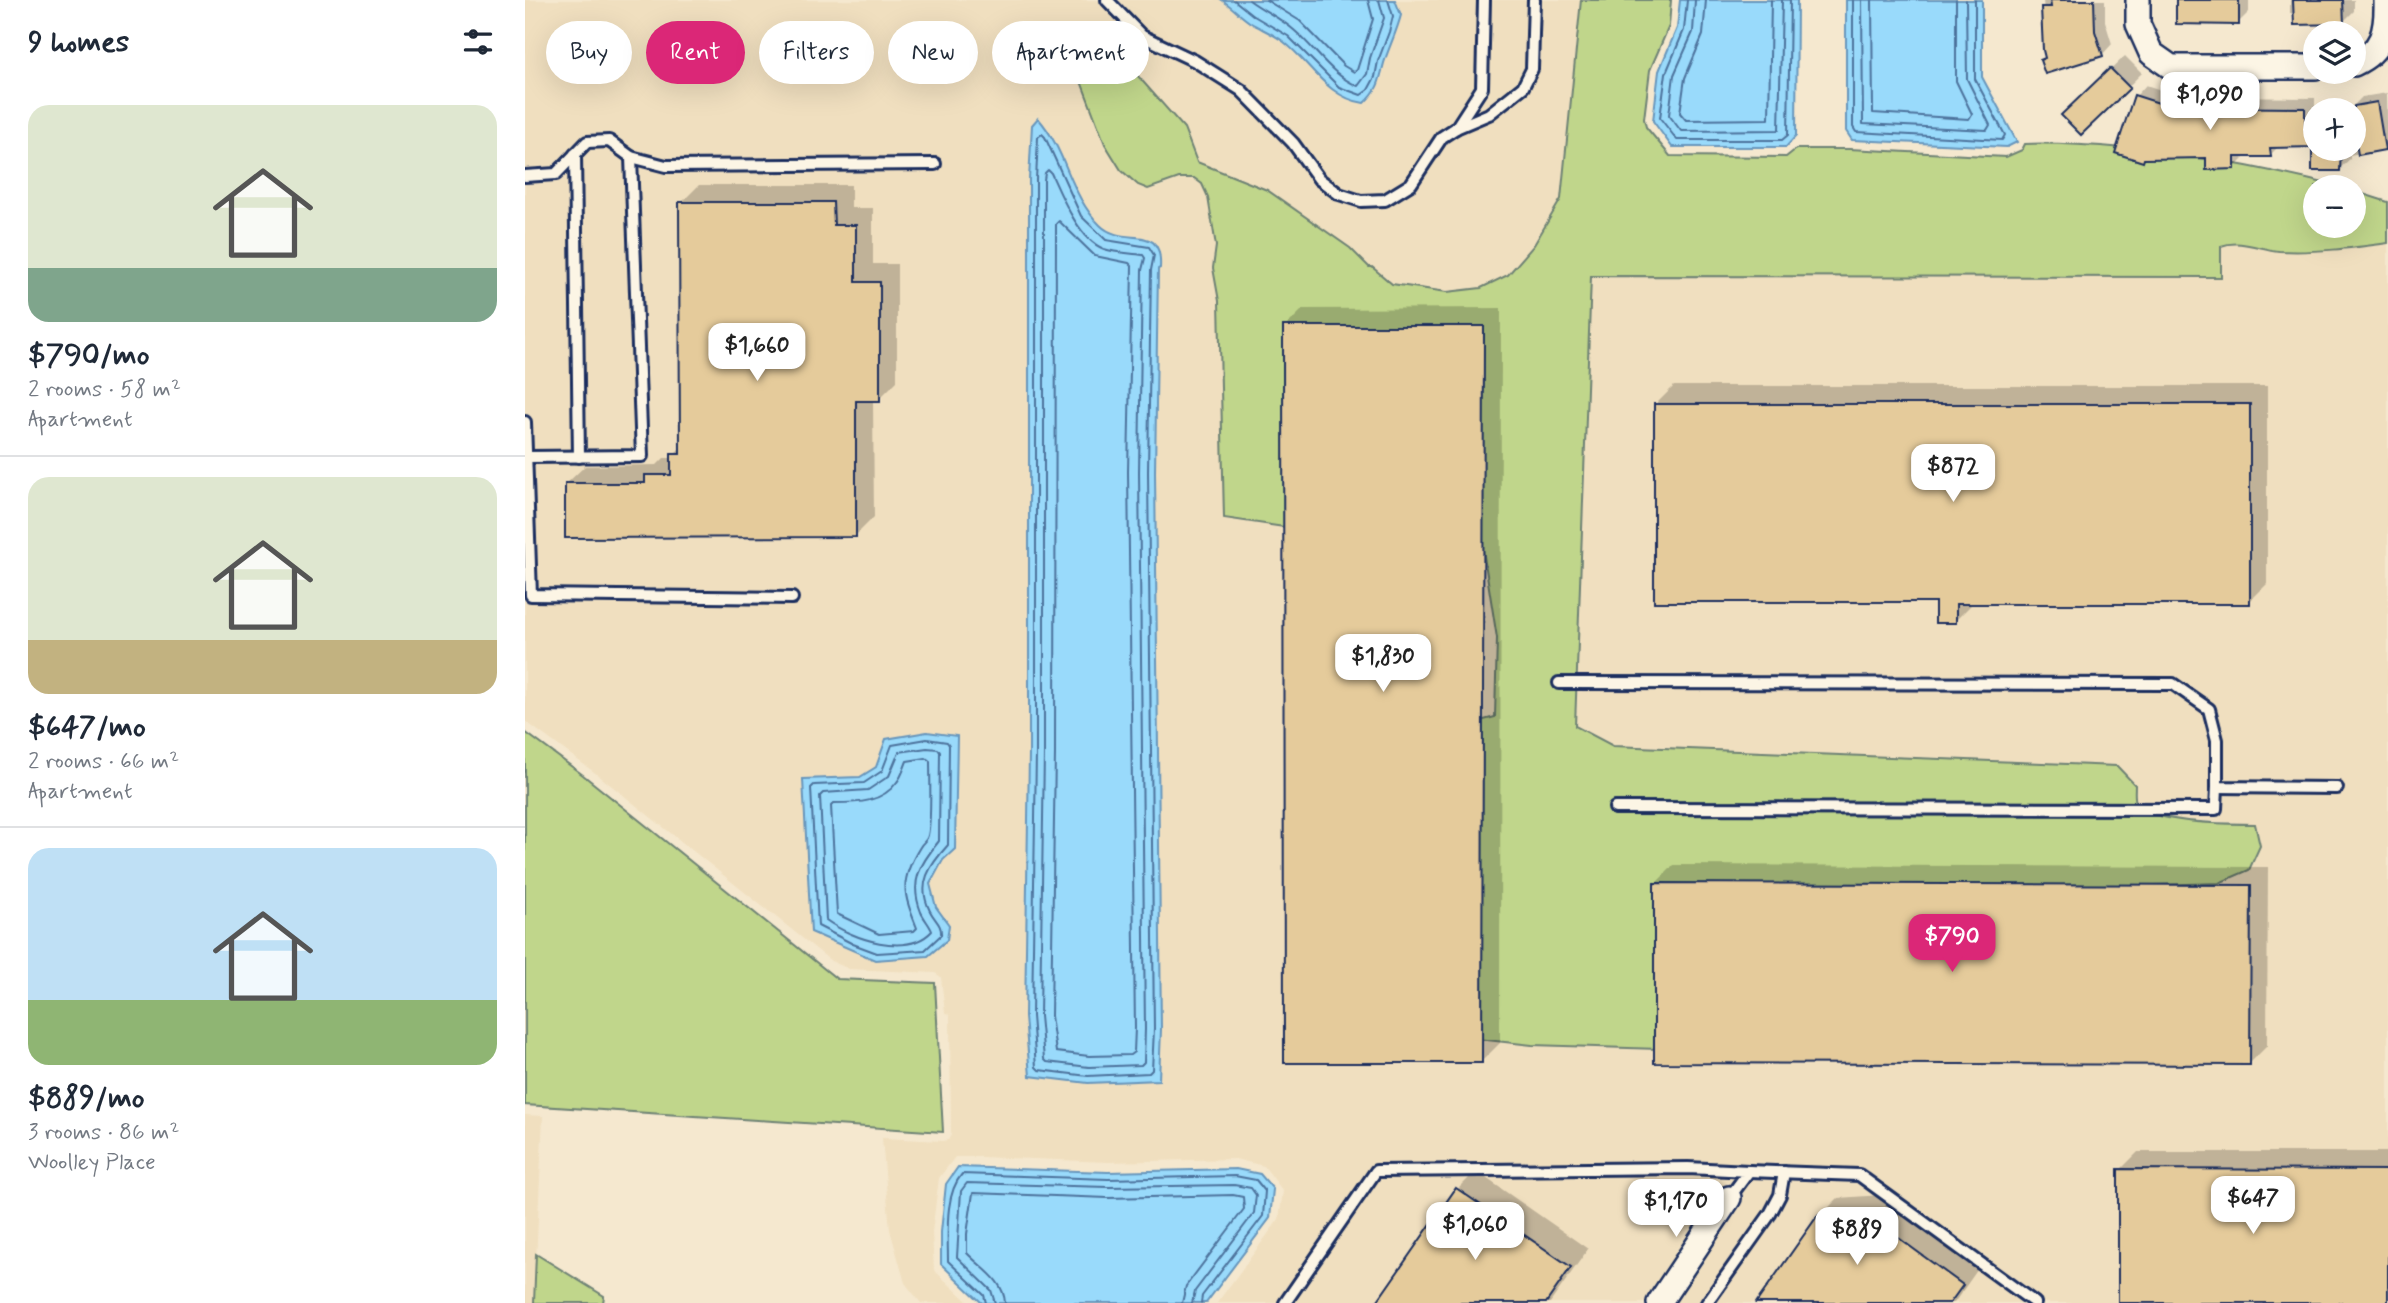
<!DOCTYPE html>
<html lang="en">
<head>
<meta charset="utf-8">
<style>
  :root { --surface:#fff; --page:#f6f6f7; --text:#1f2937; --muted:#747a83; --line:#e0e1e3; --accent:#db2777 }
  body { margin:0; font-family:Mynerve,sans-serif; background:var(--page); color:var(--text); height:100vh; display:flex; flex-direction:column; font-size:26px; white-space:nowrap }
  * { box-sizing:border-box; margin:0 }
  p { font-size:23px; color:var(--muted) }
  .icon { flex:none; width:38px; height:38px; fill:none; stroke:currentColor; stroke-width:2; stroke-linecap:round; stroke-linejoin:round }
  .map { position:relative; flex:1; overflow:hidden }
  .side { display:flex; flex-direction:column; background:var(--surface); width:525px }
  .side>* { flex:none }
  .top-card { position:absolute; left:21px; top:21px; width:665px; height:63px; display:flex; gap:14px }
  .controls { position:absolute; left:1778px; top:21px; display:grid; gap:14px }
  .controls a { display:grid; place-items:center; width:63px; height:63px; border-radius:50%; background:var(--surface); box-shadow:0 7px 28px #0002; font-size:35px }
  .price { position:absolute; translate:-50% -60px; padding:0 16px; border-radius:14px; background:#fff; color:#222; font-size:23px; line-height:46px; filter:drop-shadow(0 2px 4px #0008) }
  .price::after { content:''; position:absolute; left:50%; top:42px; width:21px; height:16px; margin-left:-10px; background:inherit; clip-path:polygon(0 0,100% 0,50% 100%) }
  .price.on { background:var(--accent); color:#fff }
  ul { padding:0; list-style:none }
  li { display:grid; align-content:center; gap:14px; height:371px; padding:0 28px }
  li+li { border-top:2px solid var(--line) }
  li span { display:grid; place-items:center; height:217px; border-radius:21px; color:#555 }
  li>.icon { margin-inline-start:auto }
  span .icon { width:126px; height:126px; fill:#fffc; stroke-width:1 }
  li b { font-size:30px }
  h2 { display:flex; justify-content:space-between; align-items:center; height:84px; padding:0 28px; font-size:30px }
  .pill { padding:0 24px; border-radius:32px; background:var(--surface); box-shadow:0 7px 28px #0002; font-size:24px; line-height:63px }
  .pill.on { background:var(--accent); color:#fff }
  main { display:flex; flex:1; min-height:0 }
  .map>svg:first-child { display:block }
  .built { fill:#f0dfbf; fill-rule:evenodd }
  .green { fill:#c0d68b; stroke:#6e8274; stroke-width:2 }
  .water { fill:#99dafb; stroke:#6796bc; stroke-width:2 }
  .shadow { fill:#0003 }
  .lines { fill:none; stroke-linecap:round; stroke-linejoin:round }
  .shore { stroke:#4d739d; stroke-width:2 }
  .building { fill:#e5cb9b; stroke:#1b2f5e; stroke-width:2 }
  .service-casing { stroke:#1b2f5e; stroke-width:16 }
  .minor-casing { stroke:#1b2f5e; stroke-width:28 }
  .service { stroke:#fcf5e5; stroke-width:10 }
  .minor { stroke:#fcf5e5; stroke-width:23 }
</style>
</head>
<body>
<main>
<section class="side">
<h2>9 homes<svg class="icon" aria-label="filters" viewBox="0 0 24 24"><path d="M4 7h16M4 17h16"/><circle cx="9" cy="7" r="2"/><circle cx="15" cy="17" r="2"/></svg></h2>
<ul>
<li><span style="background:linear-gradient(#dfe7d0 75%,#7fa58c 0)"><svg class="icon" aria-label="home" viewBox="0 0 24 24"><path d="M3 11l9-7 9 7M6 9v11h12V9"/></svg></span><div><b>$790/mo</b><p>2 rooms · 58 m²</p><p>Apartment</p></div></li>
<li><span style="background:linear-gradient(#dfe7d0 75%,#c2b280 0)"><svg class="icon" aria-label="home" viewBox="0 0 24 24"><path d="M3 11l9-7 9 7M6 9v11h12V9"/></svg></span><div><b>$647/mo</b><p>2 rooms · 66 m²</p><p>Apartment</p></div></li>
<li><span style="background:linear-gradient(#bfe0f5 70%,#8fb573 0)"><svg class="icon" aria-label="home" viewBox="0 0 24 24"><path d="M3 11l9-7 9 7M6 9v11h12V9"/></svg></span><div><b>$889/mo</b><p>3 rooms · 86 m²</p><p>Woolley Place</p></div></li>
</ul>
</section>
<div class="map">
<svg width="1863" height="1303" viewBox="0 0 1863 1303">
  <rect width="100%" height="100%" fill="#f5e8cf"/>
  <filter id="ink" filterUnits="userSpaceOnUse"><feTurbulence type="fractalNoise" baseFrequency=".0143" numOctaves="2"/><feDisplacementMap in="SourceGraphic" scale="14" xChannelSelector="R" yChannelSelector="G"/><feConvolveMatrix kernelMatrix="1 2 1 2 8 2 1 2 1" color-interpolation-filters="sRGB"/></filter>
  <g filter="url(#ink)">
    <!-- built -->
    <g class="built">
      <path d="M0,0h697l24,17 4,6 33,18 53,52 46,-14 2,-16 17,-48 -6,-15h186l-20,199 -27,46 -18,22 -8,8 -27,13 -34,4 -55,-8 -20,-17h-3l-19,-19 -83,-58 -70,-28 -13,-34 -69,-78 -19,67 9,27 51,44 23,-10h15l8,6 6,13 8,49 -3,22 6,33 262,235 16,102 -2,79 -30,8 67,320 355,11 138,-167 194,-6 36,-59 -90,-6 -23,-9 -6,-8 -523,-55 -38,-21 16,-449 629,1 2,-12 -1,-20 12,-4 45,10 69,-2 41,-6v1060h-716l71,-107 -15,-13 -81,120h-430l62,-84 4,-28 -19,-25 -29,-7 -127,3 -128,-5h-25l-16,21 -7,54 2,38 35,33h-48l-16,-20 -15,-53 -8,-92 60,3 6,-1 3,-5 -1,-120 -5,-2 -4,-36 -6,-4 -86,-4 -18,-8 -233,-186 -73,-54zM526,133l35,78 23,23 43,6 6,28 -3,204 6,557 -3,51 -70,3 -58,-7 -5,-59 4,-264 1,-485zM361,739l57,120 -13,25 6,23 13,18 -2,15 -19,16 -53,4 -64,-28 18,-155h31l16,-10z"/>
      <polygon points="0,1115 18,1116 9,1303 0,1303"/>
    </g>
    <!-- green -->
    <g class="green">
      <path d="M1056,0h90l-2,26 -19,44 -6,49 2,8 24,29 116,1 10,-8h53l157,8 16,-7 3,-6c25,-2 50,1 76,2 80,6 160,21 239,41h-25v39h39v-35l34,11v41c-36,5 -73,10 -109,8 -20,-2 -39,-12 -58,-5v31l-630,-1 -16,450 38,20 504,20 18,19c0,5 -1,12 1,17 10,22 96,22 119,22l5,22 -11,24 -30,13 -194,6 -138,167 -355,-11 -146,-16 79,-304 30,-8 2,-79 -16,-101 -116,2 -141,-21 -5,-217 -6,-33 3,-22 -8,-49 -6,-13 -8,-6h-15l-31,11 -10,-4 -17,-15 -16,-26 -39,-102 23,-4 26,12 69,78 13,34 70,28 83,58 19,19h3l20,17 55,8 34,-4 27,-13 26,-30 27,-46z"/>
      <polygon points="0,732 58,775 312,979 410,983 418,1132 0,1105"/>
      <polygon points="11,1254 79,1296 78,1303 9,1303"/>
    </g>
    <!-- water -->
    <g class="water">
      <path d="M697,0h173l6,15c-4,16 -12,32 -17,48 -5,19 -5,26 -20,40 -37,-5 -53,-40 -80,-61 -10,-8 -23,-13 -33,-19 -8,-5 -19,-16 -29,-23z"/>
      <polygon points="1155,0 1272,0 1271,136 1261,147 1147,147 1128,121 1134,71 1152,28"/>
      <polygon points="1321,0 1457,0 1457,77 1492,142 1482,147 1327,140 1321,131"/>
      <path d="M513,118c29,33 31,76 62,107 24,24 63,-5 60,43l-2,1 -3,203 6,557 -2,51 -71,3 -58,-7 -5,-59 4,-264v-573l3,-55z"/>
      <polygon points="402,732 432,736 430,849 418,860 405,884 411,907 424,925 422,940 403,956 350,960 286,932 278,779 335,777 351,767 361,739"/>
      <polygon points="433,1167 583,1172 711,1169 735,1174 748,1189 745,1218 681,1303 457,1303 416,1264 416,1232 421,1184"/>
    </g>
    <!-- shadow -->
    <g class="shadow">
      <polygon points="1518,0 1580,0 1580,21 1587,44 1577,55 1517,60 1522,56"/>
      <polygon points="1652,0 1724,0 1724,12 1713,23"/>
      <polygon points="1765,0 1829,0 1829,11 1818,22 1765,13"/>
      <polygon points="1600,56 1617,73 1556,133 1539,115"/>
      <polygon points="1621,85 1648,94 1682,93 1682,97 1790,98 1790,149 1829,149 1829,110 1826,108 1837,97 1862,93 1863,145 1860,148 1825,155 1825,159 1814,169 1789,169 1789,145 1754,146 1745,155 1720,157 1710,167 1683,156 1611,96"/>
      <polygon points="174,185 326,185 326,208 348,208 348,264 372,264 372,381 354,399 348,399 349,517 331,535 41,484 60,466 132,465 139,458 148,458 148,455 157,446 156,203"/>
      <polygon points="976,308 975,1043 957,1061 760,327 778,309"/>
      <polygon points="1149,386 1742,386 1742,584 1724,602 1449,602 1430,621 1412,601 1131,404"/>
      <polygon points="1149,865 1743,867 1742,1046 1724,1064 1131,883"/>
      <polygon points="1613,1152 1863,1152 1863,1303 1595,1303 1595,1170"/>
      <polygon points="951,1171 1063,1249 1025,1303 853,1303 933,1189"/>
      <polygon points="1357,1195 1455,1266 1429,1303 1234,1303 1294,1217 1313,1198"/>
    </g>
    <g class="lines">
      <!-- shore -->
      <g class="shore">
        <polyline points="709,0 729,16 763,36 814,87 836,95 843,90 850,77 853,61 864,32 868,16 863,0"/>
        <path d="M724,0c15,11 33,19 46,31 21,18 37,45 63,55l9,-12 3,-16 14,-40 -5,-18"/>
        <polyline points="741,0 775,21 819,66 829,72 832,70 848,19 843,0"/>
        <polyline points="1162,0 1159,30 1141,73 1135,118 1152,140 1257,140 1263,135 1265,0"/>
        <polyline points="1170,0 1168,32 1149,75 1144,115 1156,131 1254,130 1257,0"/>
        <polyline points="1181,0 1178,35 1160,78 1155,113 1161,120 1244,119 1246,0"/>
        <polyline points="1328,0 1328,127 1331,132 1477,140 1480,135 1450,79 1450,0"/>
        <polyline points="1337,0 1338,124 1462,130 1465,125 1442,79 1441,0"/>
        <polyline points="1347,0 1348,113 1444,119 1447,114 1431,81 1431,0"/>
        <polygon points="517,134 520,137 556,216 581,240 624,247 629,255 626,270 623,472 629,1029 627,1070 624,1073 563,1076 514,1070 511,1067 507,1016 511,753 511,180 513,137"/>
        <path d="M523,170l3,3c10,22 28,67 53,76 12,4 26,4 39,6l2,3 -3,12 -3,202 6,557 -1,33 -3,3 -52,2 -42,-5 -3,-3 -4,-43 4,-263v-573l1,-7z"/>
        <polygon points="534,221 570,256 604,263 607,266 603,472 610,1028 609,1052 605,1055 564,1056 531,1052 526,1016 530,753 531,224"/>
        <path d="M402,739l20,3 2,3 -1,100c-18,20 -32,39 -18,66 5,10 12,13 11,24l-16,15 -48,3 -24,-9 -35,-18 -7,-138 3,-3 50,-2 18,-12 10,-26z"/>
        <path d="M402,748l11,1 2,3 -1,89c-19,23 -30,41 -18,71 3,7 9,13 11,19 -25,27 -80,8 -106,-11l-6,-124 3,-3 45,-3 21,-14 10,-24z"/>
        <path d="M401,758l4,3c0,13 2,69 -3,77 -1,3 -5,5 -7,9 -21,34 -17,46 -3,81l-3,3 -35,3 -42,-20 -6,-108 3,-3c23,0 48,0 63,-21 5,-6 7,-14 10,-21z"/>
        <path d="M461,1303l-2,-8 -36,-34c0,-27 -4,-66 14,-87l146,5 127,-3 21,4 9,11 -2,25 -61,80 -1,7"/>
        <polyline points="470,1303 466,1290 432,1257 436,1191 442,1183 583,1187 709,1185 726,1188 731,1195 729,1213 670,1291 667,1303"/>
        <path d="M480,1303c-1,-23 -24,-35 -38,-50v-19l6,-41 135,5 125,-3 10,2 1,12 -58,77 -4,17"/>
      </g>
    </g>
    <!-- building -->
    <g class="building">
      <polygon points="1525,0 1569,0 1570,31 1578,56 1520,74 1515,60 1520,58 1518,50 1516,7 1526,7"/>
      <polygon points="1651,0 1714,0 1714,25 1651,24"/>
      <polygon points="1768,0 1818,0 1819,24 1769,25"/>
      <polygon points="1585,68 1605,88 1556,135 1536,115"/>
      <polygon points="1609,95 1637,104 1673,103 1673,107 1780,108 1780,131 1790,131 1790,147 1745,148 1746,157 1710,157 1710,169 1681,170 1681,158 1619,159 1618,162 1590,153"/>
      <polygon points="1852,102 1860,150 1833,155 1829,131 1829,106"/>
      <polygon points="1787,149 1816,149 1815,171 1787,171"/>
      <polygon points="154,202 308,202 309,225 331,225 331,282 355,282 355,401 331,401 331,537 40,538 40,483 120,483 120,475 146,475 146,454 155,454"/>
      <polygon points="758,326 959,326 957,1063 759,1063"/>
      <polygon points="1129,404 1725,404 1725,604 1431,604 1431,623 1410,623 1410,602 1129,602"/>
      <polygon points="1129,883 1726,885 1725,1065 1129,1063"/>
      <polygon points="1593,1169 1863,1170 1863,1303 1593,1303"/>
      <polygon points="931,1188 1046,1267 1021,1303 851,1303"/>
      <polygon points="1338,1212 1438,1285 1425,1303 1231,1303 1293,1215"/>
    </g>
    <g class="lines">
      <defs>
        <g id="service">
          <polyline points="582,0 617,36 670,61 716,90 768,143 794,179 814,194 836,201 860,200 886,184 917,137 931,128 964,114 998,87 1007,69 1009,0"/>
          <polyline points="931,128 957,88 959,0"/>
          <polyline points="50,154 54,457"/>
          <polyline points="0,176 31,174 62,142 84,141 106,157 141,166 410,164"/>
          <polyline points="0,422 6,595 267,598"/>
          <polyline points="2,457 117,456 106,157"/>
          <polyline points="1034,683 1648,684 1684,709 1692,740 1692,787 1812,788"/>
          <polyline points="1090,808 1691,809 1692,787"/>
          <polyline points="1224,1171 1334,1175 1510,1303"/>
          <polyline points="760,1303 851,1171 1163,1168 1224,1171 1204,1198"/>
          <polyline points="1182,1303 1245,1214 1255,1195 1259,1172"/>
        </g>
        <g id="minor">
          <polyline points="1613,0 1613,24 1626,53 1646,67 1790,67"/>
          <path d="M1829,64c29,-13 33,-34 32,-64"/>
          <polyline points="1134,1303 1204,1198"/>
        </g>
      </defs>
      <!-- service casing -->
      <use href="#service" class="service-casing"/>
      <!-- minor casing -->
      <use href="#minor" class="minor-casing"/>
      <!-- service -->
      <use href="#service" class="service"/>
      <!-- minor -->
      <use href="#minor" class="minor"/>
    </g>
  </g>
</svg>
<div class="controls">
<a><svg class="icon" aria-label="layers" viewBox="0 0 24 24"><path d="M12 4l9 5-9 5-9-5zM3 14l9 5 9-5"/></svg></a>
<a>+</a>
<a>−</a>
</div>
<b class="price" style="left:1685px;top:132px">$1,090</b>
<b class="price" style="left:232px;top:383px">$1,660</b>
<b class="price" style="left:1428px;top:504px">$872</b>
<b class="price" style="left:858px;top:694px">$1,830</b>
<b class="price on" style="left:1427px;top:974px">$790</b>
<b class="price" style="left:1728px;top:1236px">$647</b>
<b class="price" style="left:1151px;top:1239px">$1,170</b>
<b class="price" style="left:950px;top:1262px">$1,060</b>
<b class="price" style="left:1332px;top:1267px">$889</b>
<div class="top-card">
<a class="pill">Buy</a>
<a class="pill on">Rent</a>
<a class="pill">Filters</a>
<a class="pill">New</a>
<a class="pill">Apartment</a>
</div>
</div>
</main>
</body>
</html>
